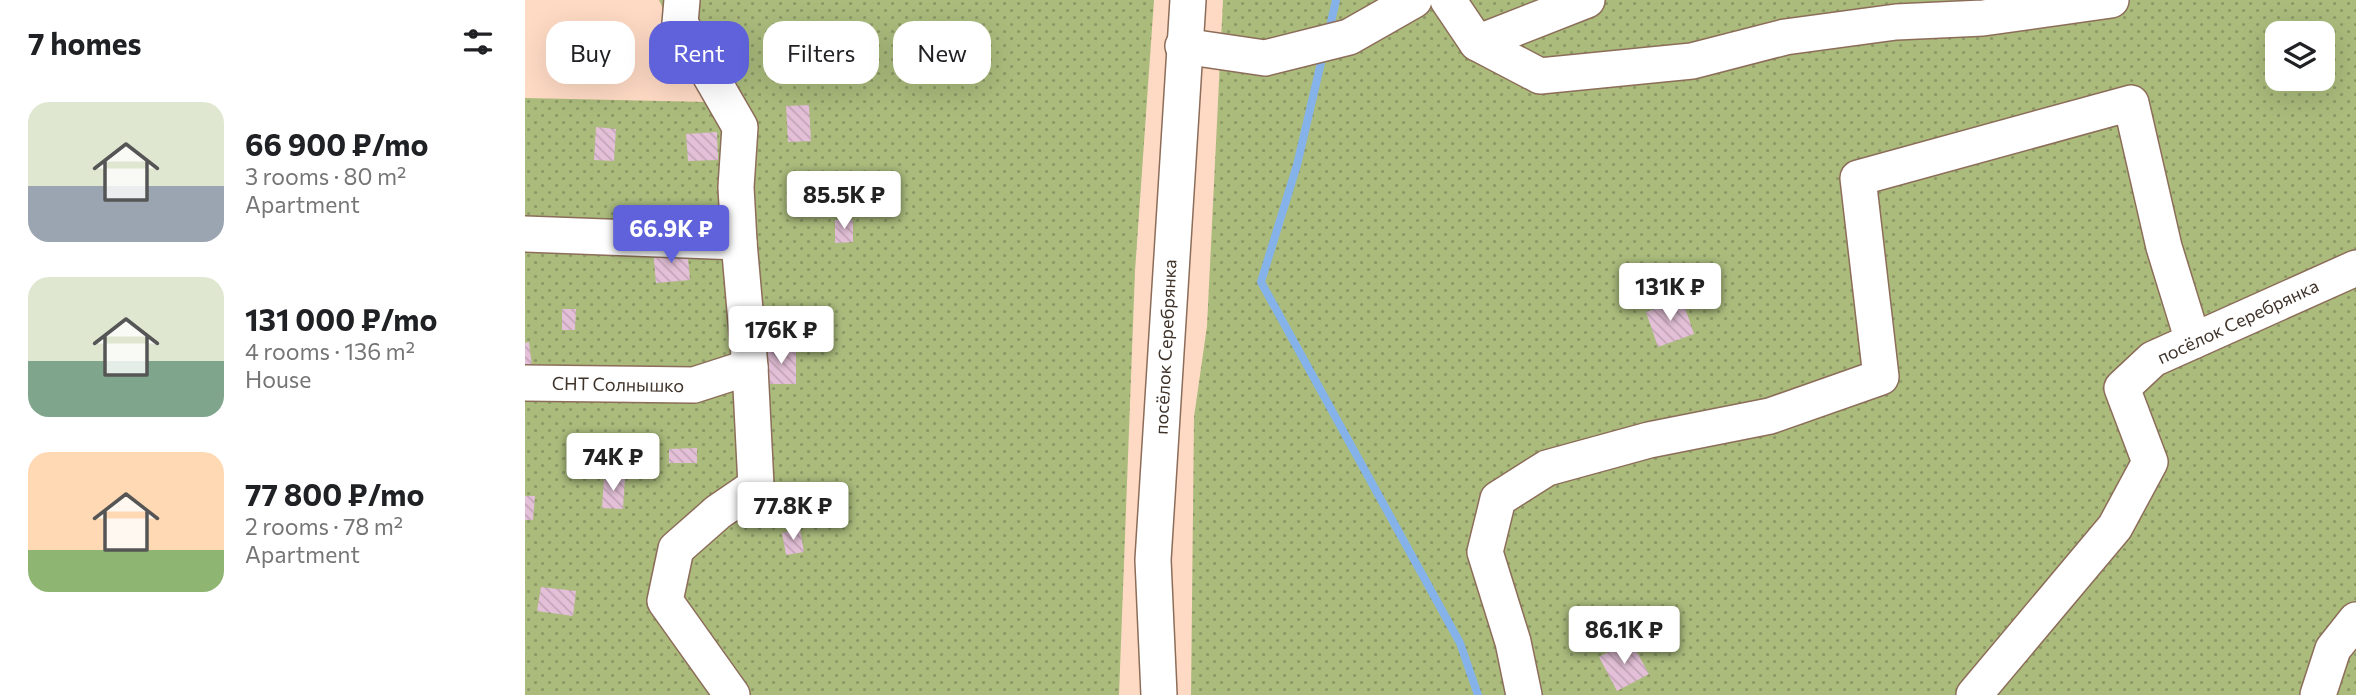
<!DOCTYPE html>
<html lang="en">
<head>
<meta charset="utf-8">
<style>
  :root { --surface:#fff; --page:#f6f6f6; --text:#202124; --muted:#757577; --accent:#5f62da }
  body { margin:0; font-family:Commissioner,sans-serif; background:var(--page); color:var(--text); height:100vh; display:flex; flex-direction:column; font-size:26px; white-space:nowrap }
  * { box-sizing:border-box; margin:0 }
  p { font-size:23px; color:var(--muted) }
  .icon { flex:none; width:38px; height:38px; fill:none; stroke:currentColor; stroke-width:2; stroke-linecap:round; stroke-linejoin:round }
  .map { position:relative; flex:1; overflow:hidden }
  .sheet { display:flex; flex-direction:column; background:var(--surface); width:525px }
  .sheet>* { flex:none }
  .banner { position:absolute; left:21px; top:21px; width:665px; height:63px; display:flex; gap:14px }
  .tools { position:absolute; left:1740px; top:21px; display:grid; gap:14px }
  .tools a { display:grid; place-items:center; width:70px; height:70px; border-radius:14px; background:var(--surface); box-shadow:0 7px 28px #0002; font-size:35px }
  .price { position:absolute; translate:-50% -60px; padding:0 16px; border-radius:7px; background:#fff; color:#222; font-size:23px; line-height:46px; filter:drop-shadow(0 2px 4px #0008) }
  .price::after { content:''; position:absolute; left:50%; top:42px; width:21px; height:16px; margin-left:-10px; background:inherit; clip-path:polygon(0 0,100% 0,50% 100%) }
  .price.current { background:var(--accent); color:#fff }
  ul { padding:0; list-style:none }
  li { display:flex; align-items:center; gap:21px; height:175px; padding:0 28px }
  li span { display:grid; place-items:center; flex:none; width:196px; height:140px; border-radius:21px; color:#555 }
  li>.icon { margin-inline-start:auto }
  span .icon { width:84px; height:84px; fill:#fffc; stroke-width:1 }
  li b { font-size:30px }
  h2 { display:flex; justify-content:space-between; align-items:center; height:84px; padding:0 28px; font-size:30px }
  .chip { padding:0 24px; border-radius:21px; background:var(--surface); box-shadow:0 7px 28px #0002; font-size:24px; line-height:63px }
  .chip.current { background:var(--accent); color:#fff }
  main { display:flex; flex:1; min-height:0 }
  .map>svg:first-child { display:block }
  .park { fill:url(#park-dots); fill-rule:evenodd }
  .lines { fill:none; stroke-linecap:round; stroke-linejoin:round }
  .stream { stroke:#85b2e9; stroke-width:8 }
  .building { fill:url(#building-back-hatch) }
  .minor-casing { stroke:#8c6d59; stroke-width:38 }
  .minor { stroke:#fff; stroke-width:35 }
  .labels { text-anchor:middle; stroke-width:5; stroke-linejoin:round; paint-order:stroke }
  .street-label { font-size:18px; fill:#3f3229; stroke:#fff }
</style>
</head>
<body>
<main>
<section class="sheet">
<h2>7 homes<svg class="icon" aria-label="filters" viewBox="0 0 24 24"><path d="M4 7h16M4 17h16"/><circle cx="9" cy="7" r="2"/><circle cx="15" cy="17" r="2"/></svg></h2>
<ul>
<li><span style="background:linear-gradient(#dfe7d0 60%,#9aa5b1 0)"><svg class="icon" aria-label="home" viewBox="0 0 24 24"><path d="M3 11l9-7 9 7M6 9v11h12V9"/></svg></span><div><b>66 900 ₽/mo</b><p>3 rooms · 80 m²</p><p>Apartment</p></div></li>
<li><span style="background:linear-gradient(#dfe7d0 60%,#7fa58c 0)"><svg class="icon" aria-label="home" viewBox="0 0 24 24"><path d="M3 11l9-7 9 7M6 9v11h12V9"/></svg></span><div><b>131 000 ₽/mo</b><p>4 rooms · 136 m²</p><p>House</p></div></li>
<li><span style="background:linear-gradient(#ffd9b3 70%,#8fb573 0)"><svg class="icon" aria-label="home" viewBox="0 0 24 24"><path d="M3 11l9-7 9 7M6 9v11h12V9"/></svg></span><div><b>77 800 ₽/mo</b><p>2 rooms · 78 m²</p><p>Apartment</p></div></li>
</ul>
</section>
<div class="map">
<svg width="1831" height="695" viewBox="0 0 1831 695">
  <defs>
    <pattern id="park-dots" width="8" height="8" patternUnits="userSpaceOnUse" patternTransform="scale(1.75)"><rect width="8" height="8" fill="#aabb7c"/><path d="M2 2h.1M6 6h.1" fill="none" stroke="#8c9966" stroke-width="1.8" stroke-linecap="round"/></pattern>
    <pattern id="building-back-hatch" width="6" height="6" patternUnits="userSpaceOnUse" patternTransform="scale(1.75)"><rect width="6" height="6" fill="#e3c0d7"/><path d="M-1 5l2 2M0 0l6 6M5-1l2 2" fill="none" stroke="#c4a5b9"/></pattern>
  </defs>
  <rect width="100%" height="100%" fill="#fedac4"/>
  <!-- park -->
  <g class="park">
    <polygon points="134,0 629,0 610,271 594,695 0,695 0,98 182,102"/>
    <path d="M698,0h1133v695h-1165l3,-278 13,-91zM1752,33h45v46h-45z"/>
  </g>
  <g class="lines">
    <!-- stream -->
    <g class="stream">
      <polyline points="804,31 811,0"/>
      <polyline points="798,54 772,165 736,282 935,643 953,695"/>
    </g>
  </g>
  <!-- building -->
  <g class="building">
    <polygon points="266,46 292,48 290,75 264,73"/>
    <polygon points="284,105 286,141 263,142 261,106"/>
    <polygon points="71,127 91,129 89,161 69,160"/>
    <polygon points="192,132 193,160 163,161 161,134"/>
    <polygon points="310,220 328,220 328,242 310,243"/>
    <polygon points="162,247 165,280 131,283 128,250"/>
    <polygon points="1157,299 1169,334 1133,347 1121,312"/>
    <polygon points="37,309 51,309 50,330 37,330"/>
    <polygon points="4,342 7,366 0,367 0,343"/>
    <rect x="242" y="348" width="29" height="36"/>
    <polygon points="172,448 172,463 144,463 144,449"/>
    <polygon points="79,477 100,478 98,509 77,508"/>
    <polygon points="0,496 10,496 8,520 0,520"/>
    <polygon points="275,529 279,552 261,555 257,533"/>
    <polygon points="16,587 51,591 48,616 12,611"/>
    <polygon points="1105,640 1124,674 1092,691 1074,657"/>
  </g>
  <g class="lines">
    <defs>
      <g id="minor">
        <polyline points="157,0 155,23 215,127 211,187 214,242"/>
        <polyline points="923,0 952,43 1015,76 1167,61 1260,37 1371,22 1458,18 1586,0"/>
        <polyline points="952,43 1062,0"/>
        <polyline points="658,46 740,58 824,37 889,0"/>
        <polyline points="0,234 214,242 225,367 231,486 193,512 151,549 140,601 207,695"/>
        <polyline points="0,383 169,385 225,367"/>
        <polyline points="634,695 628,560 663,0"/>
        <polyline points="999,695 988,642 960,552 973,499 1022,468 1124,440 1245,416 1356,377 1333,178 1606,103 1639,247 1668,341"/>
        <polyline points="1449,695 1590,527 1625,462 1597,388 1628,359 1831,268"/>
        <polyline points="1793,695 1808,649 1831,620"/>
      </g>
    </defs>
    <!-- minor casing -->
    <use href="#minor" class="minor-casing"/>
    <!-- minor -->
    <use href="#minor" class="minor"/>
  </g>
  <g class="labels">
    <!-- street labels -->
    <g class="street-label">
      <text transform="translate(1713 322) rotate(-25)" y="6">посёлок Серебрянка</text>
      <text transform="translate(641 347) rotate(-87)" y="6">посёлок Серебрянка</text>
      <text transform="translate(93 385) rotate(1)" y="6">СНТ Солнышко</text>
    </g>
  </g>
</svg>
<div class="tools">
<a><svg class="icon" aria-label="layers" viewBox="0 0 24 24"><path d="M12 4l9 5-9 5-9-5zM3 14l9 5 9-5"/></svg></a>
</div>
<b class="price" style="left:319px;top:231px">85.5K ₽</b>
<b class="price current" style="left:146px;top:265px">66.9K ₽</b>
<b class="price" style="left:1145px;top:323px">131K ₽</b>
<b class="price" style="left:256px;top:366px">176K ₽</b>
<b class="price" style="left:88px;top:493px">74K ₽</b>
<b class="price" style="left:268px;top:542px">77.8K ₽</b>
<b class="price" style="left:1099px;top:666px">86.1K ₽</b>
<div class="banner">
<a class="chip">Buy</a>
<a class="chip current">Rent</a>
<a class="chip">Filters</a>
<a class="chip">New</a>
</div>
</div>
</main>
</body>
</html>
